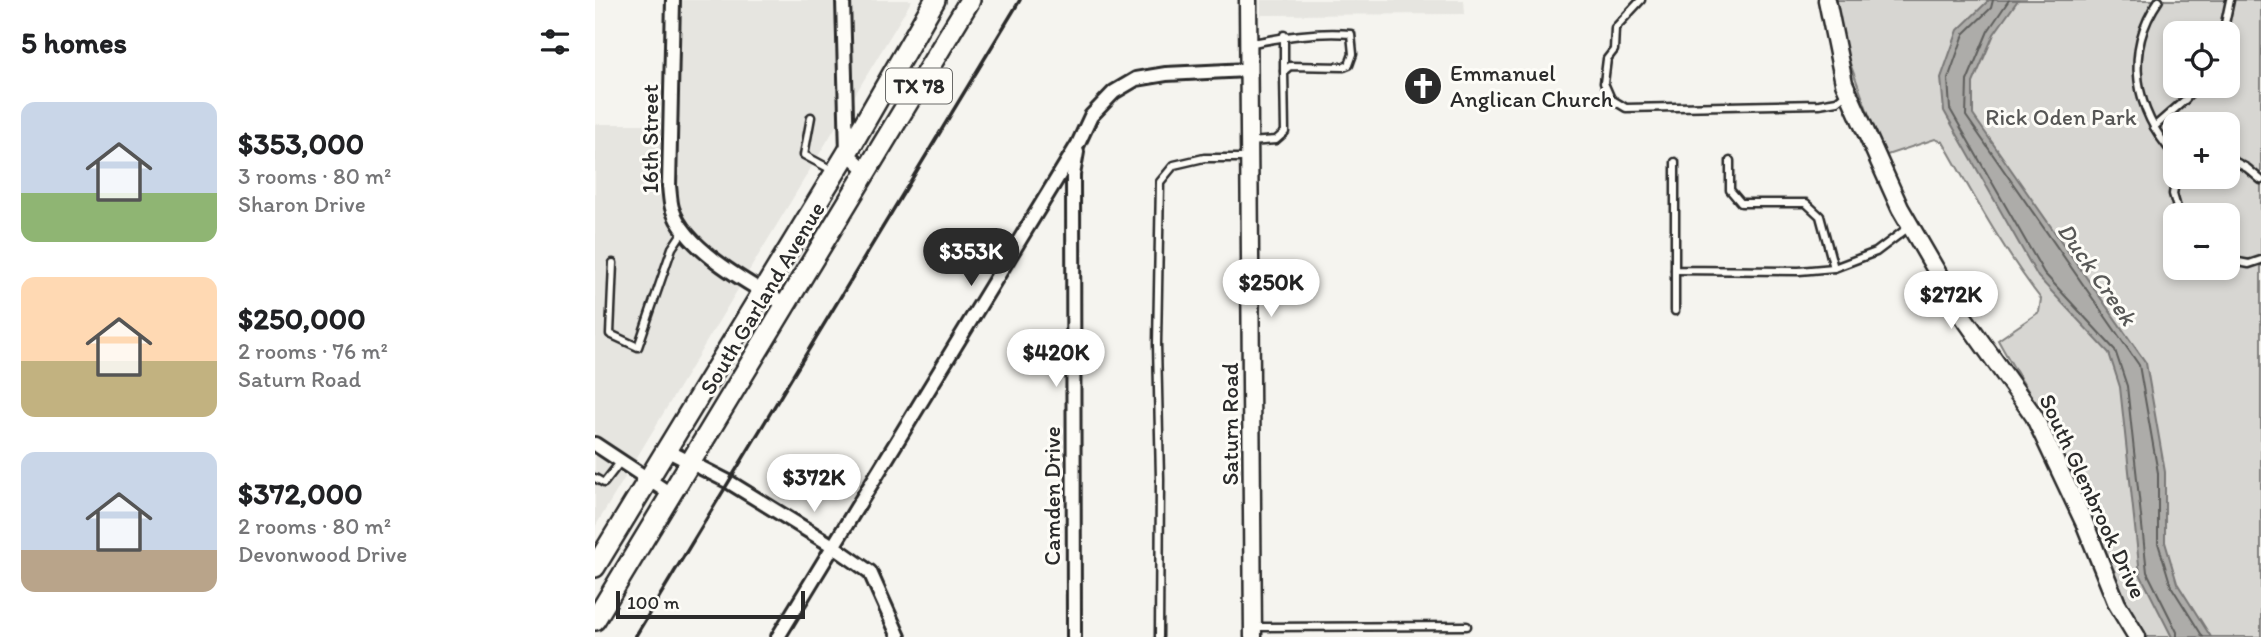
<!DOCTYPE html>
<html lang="en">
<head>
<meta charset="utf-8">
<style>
  :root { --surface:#fff; --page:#f2f2f2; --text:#202124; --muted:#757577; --accent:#2b2b2b }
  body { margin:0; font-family:Itim,sans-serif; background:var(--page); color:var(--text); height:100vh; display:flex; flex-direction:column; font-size:26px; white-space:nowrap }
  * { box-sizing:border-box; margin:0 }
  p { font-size:23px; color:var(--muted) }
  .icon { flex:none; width:38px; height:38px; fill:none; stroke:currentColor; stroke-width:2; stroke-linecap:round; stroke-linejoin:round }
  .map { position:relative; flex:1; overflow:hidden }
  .details { display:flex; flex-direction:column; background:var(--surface); width:595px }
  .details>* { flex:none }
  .tools { position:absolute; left:1568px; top:21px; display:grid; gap:14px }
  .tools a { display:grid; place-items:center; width:77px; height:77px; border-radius:14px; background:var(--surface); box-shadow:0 4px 10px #0003; font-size:35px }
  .scale { position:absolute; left:21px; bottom:18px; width:189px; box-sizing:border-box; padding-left:7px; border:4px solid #2b2b2b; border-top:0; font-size:19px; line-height:24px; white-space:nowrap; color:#2b2b2b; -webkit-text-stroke:5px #fdfcf7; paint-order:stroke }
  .price { position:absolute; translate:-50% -60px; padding:0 16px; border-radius:24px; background:#fff; color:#222; font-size:23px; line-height:46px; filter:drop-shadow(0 2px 4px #0008) }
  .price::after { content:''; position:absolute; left:50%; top:42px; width:21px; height:16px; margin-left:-10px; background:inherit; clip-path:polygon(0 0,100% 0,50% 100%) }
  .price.current { background:var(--accent); color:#fff }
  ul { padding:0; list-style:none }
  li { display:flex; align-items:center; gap:21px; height:175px; padding:0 21px }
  li span { display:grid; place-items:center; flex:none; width:196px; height:140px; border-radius:14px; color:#555 }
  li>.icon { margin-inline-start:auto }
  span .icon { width:84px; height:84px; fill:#fffc; stroke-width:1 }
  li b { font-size:30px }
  h2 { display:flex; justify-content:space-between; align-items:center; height:84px; padding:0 21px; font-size:30px }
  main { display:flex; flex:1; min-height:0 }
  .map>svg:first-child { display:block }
  .built { fill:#e6e5e0 }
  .green { fill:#d7d6d2; stroke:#81807e; stroke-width:2; fill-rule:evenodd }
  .water { fill:#adaca9; stroke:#797877; stroke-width:2 }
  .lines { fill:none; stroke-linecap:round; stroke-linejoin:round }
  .shore { stroke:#5f5f5d; stroke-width:2 }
  .lane-casing { stroke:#2b2b2b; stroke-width:11 }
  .street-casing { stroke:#2b2b2b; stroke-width:18 }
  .secondary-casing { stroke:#2b2b2b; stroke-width:21 }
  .primary-casing { stroke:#2b2b2b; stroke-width:24 }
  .lane { stroke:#fdfcf7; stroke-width:6 }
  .street { stroke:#fdfcf7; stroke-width:12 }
  .secondary { stroke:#fdfcf7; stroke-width:16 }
  .primary { stroke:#fdfcf7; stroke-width:19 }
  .rail { stroke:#2b2b2b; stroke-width:3.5 }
  .labels { text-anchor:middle; stroke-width:6; stroke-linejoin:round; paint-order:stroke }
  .shield { fill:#fdfcf7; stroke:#6a6a68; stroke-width:2 }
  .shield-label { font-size:21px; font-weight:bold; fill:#2b2b2b }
  .poi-label { font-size:23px; fill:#2b2b2b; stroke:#fdfcf7; text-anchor:start }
  .park-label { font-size:23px; fill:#565655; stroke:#fdfcf7 }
  .street-label { font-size:23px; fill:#2b2b2b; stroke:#fdfcf7 }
  .water-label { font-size:24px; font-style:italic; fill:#585857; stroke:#fdfcf7 }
</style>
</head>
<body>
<main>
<section class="details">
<h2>5 homes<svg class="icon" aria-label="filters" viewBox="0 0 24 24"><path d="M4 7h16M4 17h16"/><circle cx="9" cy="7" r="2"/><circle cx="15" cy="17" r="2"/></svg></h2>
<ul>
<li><span style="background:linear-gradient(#c9d6e8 65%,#8fb573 0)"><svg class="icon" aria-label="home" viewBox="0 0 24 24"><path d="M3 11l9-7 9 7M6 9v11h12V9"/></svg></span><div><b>$353,000</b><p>3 rooms · 80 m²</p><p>Sharon Drive</p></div></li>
<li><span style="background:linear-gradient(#ffd9b3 60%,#c2b280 0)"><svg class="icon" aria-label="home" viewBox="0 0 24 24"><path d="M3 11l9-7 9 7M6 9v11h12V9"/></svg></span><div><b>$250,000</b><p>2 rooms · 76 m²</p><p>Saturn Road</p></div></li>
<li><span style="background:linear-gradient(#c9d6e8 70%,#b9a48a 0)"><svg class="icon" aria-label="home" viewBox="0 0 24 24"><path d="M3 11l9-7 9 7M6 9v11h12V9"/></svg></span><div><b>$372,000</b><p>2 rooms · 80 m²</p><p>Devonwood Drive</p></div></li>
</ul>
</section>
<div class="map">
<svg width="1666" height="637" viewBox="0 0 1666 637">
  <rect width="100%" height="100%" fill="#f5f4ef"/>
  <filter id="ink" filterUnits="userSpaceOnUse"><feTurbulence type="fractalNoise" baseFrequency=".0143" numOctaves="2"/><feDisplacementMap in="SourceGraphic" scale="14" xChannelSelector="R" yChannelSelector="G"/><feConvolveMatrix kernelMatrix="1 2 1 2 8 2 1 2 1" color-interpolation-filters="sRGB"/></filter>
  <g filter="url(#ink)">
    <!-- built -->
    <g class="built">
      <polygon points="68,0 317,0 0,527 0,124 68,124"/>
      <polygon points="666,0 869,0 870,14 666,15"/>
    </g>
    <!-- green -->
    <path class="green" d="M1240,0h426v637h-116c-35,-60 -54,-128 -85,-191 -18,-36 -43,-70 -62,-106l41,-28 2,-13c-38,-49 -67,-103 -98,-157l-8,-3 -51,17 -37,-101zM1580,33h53v53h-53zM1580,124h53v53h-53zM1580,215h53v53h-53z"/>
    <!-- water -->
    <polygon class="water" points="1394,0 1423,0 1399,34 1378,83 1378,115 1551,363 1570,472 1570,542 1582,583 1616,637 1577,637 1545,574 1525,387 1514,353 1443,277 1349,111 1346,78 1363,30"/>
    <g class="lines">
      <!-- shore -->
      <g class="shore">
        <polyline points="1398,0 1396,8 1369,34 1353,79 1355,109 1449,273 1520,350 1532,386 1552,572 1582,632 1582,637"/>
        <polyline points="1414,0 1393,31 1372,81 1371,116 1544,365 1563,473 1563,543 1576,586 1608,637"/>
      </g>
      <defs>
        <g id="lane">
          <polyline points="1046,0 1020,28 1019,50 1012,59 1009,83 1016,99 1031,108 1224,104 1242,101 1252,93"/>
          <path d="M1564,0c-36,52 -24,111 16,156"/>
          <polyline points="1628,33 1635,0"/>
          <path d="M653,44c35,-7 68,-13 103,-10l2,20 -4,11 -5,2 -54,-1 -6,5 1,61 -9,8 -26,2"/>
          <polyline points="689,71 689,35"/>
          <polyline points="216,117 209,155 237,170"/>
          <polyline points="1559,127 1591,99 1601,86"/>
          <polyline points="1633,158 1652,168 1666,180"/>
          <polyline points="1135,161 1135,190 1146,203 1211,203 1225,216 1239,268"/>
          <polyline points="1080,162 1080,270 1204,271 1239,268 1281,252 1314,227"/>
          <polyline points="1581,177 1578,194 1584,215"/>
          <polyline points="1633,260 1654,264 1666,260"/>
          <polyline points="18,263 15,334 43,347 77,248 89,230"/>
          <polyline points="1080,311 1080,270"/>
          <polyline points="0,478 9,483 26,461"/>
          <polyline points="660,627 872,626"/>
          <polyline points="564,637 565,479 562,344 565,182 579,165 609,158 654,158"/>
        </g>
        <g id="street">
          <path d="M78,0l-4,186c1,7 1,15 3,22 12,41 79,77 114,97"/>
          <polyline points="248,0 252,153 272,171"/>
          <polyline points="0,444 77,495"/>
          <polyline points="71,450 134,482 238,546 275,572 304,637"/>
          <polyline points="183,637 483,144 496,116 519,92 541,79 571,74 653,70"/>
          <polyline points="479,637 478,175 482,152"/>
        </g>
        <g id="secondary">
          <polyline points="653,0 658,637"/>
          <polyline points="1232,0 1249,83 1305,208 1367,315 1439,416 1489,522 1522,604 1542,637"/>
        </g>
        <g id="primary">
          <polyline points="0,567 252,153 340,0"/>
          <polyline points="0,620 375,0"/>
        </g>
      </defs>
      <!-- lane casing -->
      <use href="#lane" class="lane-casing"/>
      <!-- street casing -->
      <use href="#street" class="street-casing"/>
      <!-- secondary casing -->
      <use href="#secondary" class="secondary-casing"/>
      <!-- primary casing -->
      <use href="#primary" class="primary-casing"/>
      <!-- lane -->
      <use href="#lane" class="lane"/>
      <!-- street -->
      <use href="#street" class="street"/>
      <!-- secondary -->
      <use href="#secondary" class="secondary"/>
      <!-- primary -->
      <use href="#primary" class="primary"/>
      <!-- rail -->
      <polyline class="rail" points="40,637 425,0"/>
    </g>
  </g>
  <!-- icons -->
  <defs>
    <symbol id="church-disc" viewBox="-11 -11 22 22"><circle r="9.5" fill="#2b2b2b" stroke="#fdfcf7"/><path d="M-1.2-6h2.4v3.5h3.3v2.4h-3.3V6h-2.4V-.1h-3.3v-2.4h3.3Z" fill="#fff"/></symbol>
  </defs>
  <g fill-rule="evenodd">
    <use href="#church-disc" x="806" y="64" width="44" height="44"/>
  </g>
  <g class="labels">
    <!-- shield labels -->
    <rect class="shield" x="291" y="68.5" width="66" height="35" rx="5"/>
    <g class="shield-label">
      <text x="324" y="93">TX 78</text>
    </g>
    <!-- poi labels -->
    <g class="poi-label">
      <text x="855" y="81">Emmanuel<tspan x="855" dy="26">Anglican Church</tspan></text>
    </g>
    <!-- park labels -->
    <g class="park-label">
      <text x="1466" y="125">Rick Oden Park</text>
    </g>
    <!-- street labels -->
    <g class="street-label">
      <text transform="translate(55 139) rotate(-90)" y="8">16th Street</text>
      <text transform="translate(167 298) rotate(-59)" y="8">South Garland Avenue</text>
      <text transform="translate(635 424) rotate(-90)" y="8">Saturn Road</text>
      <text transform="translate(457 496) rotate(-90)" y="8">Camden Drive</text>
      <text transform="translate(1498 496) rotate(65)" y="8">South Glenbrook Drive</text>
    </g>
    <!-- water labels -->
    <g class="water-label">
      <text transform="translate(1502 274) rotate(55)" y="8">Duck Creek</text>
    </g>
  </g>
</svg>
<div class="tools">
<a><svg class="icon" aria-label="locate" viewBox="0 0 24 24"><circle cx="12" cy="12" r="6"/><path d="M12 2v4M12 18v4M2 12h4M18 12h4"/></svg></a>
<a>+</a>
<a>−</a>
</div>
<div class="scale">100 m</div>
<b class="price current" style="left:376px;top:288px">$353K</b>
<b class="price" style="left:676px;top:319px">$250K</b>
<b class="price" style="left:1356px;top:331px">$272K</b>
<b class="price" style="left:461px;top:389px">$420K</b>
<b class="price" style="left:219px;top:514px">$372K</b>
</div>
</main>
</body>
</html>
